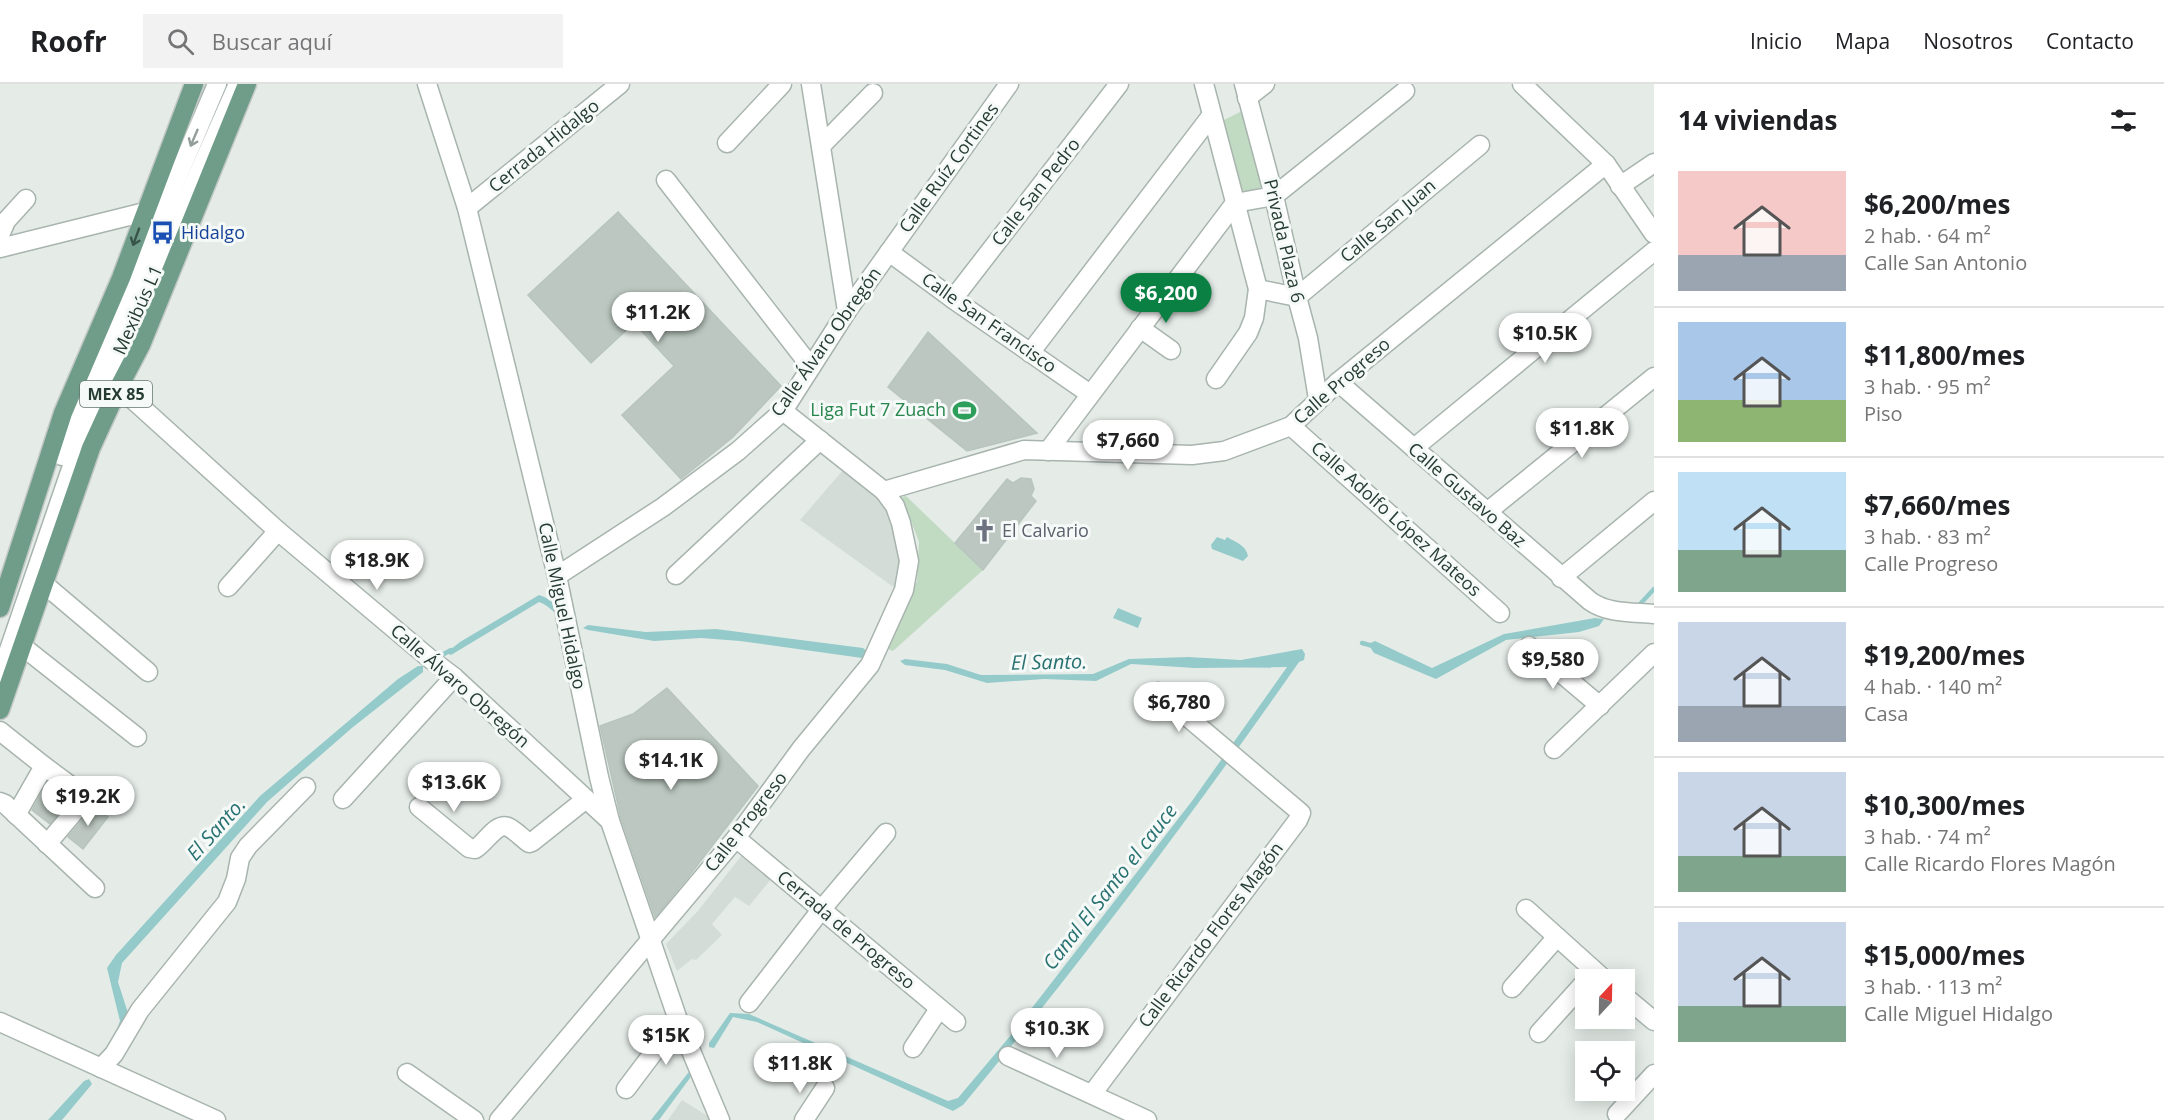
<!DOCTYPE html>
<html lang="es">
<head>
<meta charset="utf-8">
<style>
  :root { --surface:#fff; --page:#f2f2f2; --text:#202124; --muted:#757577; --line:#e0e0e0; --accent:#0b8043 }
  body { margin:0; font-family:"Open Sans",sans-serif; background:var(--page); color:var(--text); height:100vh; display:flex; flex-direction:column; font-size:22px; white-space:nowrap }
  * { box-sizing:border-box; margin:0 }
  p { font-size:20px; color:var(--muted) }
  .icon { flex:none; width:33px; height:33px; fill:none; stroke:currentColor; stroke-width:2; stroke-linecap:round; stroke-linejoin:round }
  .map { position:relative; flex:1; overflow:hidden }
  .drawer { display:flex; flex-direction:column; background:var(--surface); width:510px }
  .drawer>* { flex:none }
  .needle { width:39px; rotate:22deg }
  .tools { position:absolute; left:1575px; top:885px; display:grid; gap:12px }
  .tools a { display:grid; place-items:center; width:60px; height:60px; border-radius:0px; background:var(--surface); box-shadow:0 3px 15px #0003; font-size:30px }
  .price { position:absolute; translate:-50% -51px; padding:0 14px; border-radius:21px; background:#fff; color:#222; font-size:20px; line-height:39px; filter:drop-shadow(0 2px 3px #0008) }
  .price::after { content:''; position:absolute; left:50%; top:36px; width:18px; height:14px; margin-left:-9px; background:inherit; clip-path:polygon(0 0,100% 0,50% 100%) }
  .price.active { background:var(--accent); color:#fff }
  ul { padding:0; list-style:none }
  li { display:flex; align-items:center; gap:18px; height:150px; padding:0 24px }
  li+li { border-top:2px solid var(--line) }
  li span { display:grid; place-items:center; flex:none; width:168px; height:120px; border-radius:0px; color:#555 }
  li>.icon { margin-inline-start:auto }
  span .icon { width:72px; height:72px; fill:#fffc; stroke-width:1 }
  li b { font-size:26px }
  h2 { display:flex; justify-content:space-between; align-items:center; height:72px; padding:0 24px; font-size:26px }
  header { display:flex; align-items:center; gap:36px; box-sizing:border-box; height:84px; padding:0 30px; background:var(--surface); border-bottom:2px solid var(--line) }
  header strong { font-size:28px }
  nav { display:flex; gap:33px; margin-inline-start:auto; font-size:21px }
  .search { width:420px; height:54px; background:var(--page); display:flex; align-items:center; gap:15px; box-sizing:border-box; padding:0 21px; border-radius:0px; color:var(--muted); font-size:22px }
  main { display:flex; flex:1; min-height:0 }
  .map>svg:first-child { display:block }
  .built { fill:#d3dcd7 }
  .green { fill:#c1dbc3 }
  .water { fill:#94caca }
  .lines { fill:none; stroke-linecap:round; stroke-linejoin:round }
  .stream { stroke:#94caca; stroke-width:4.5 }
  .building { fill:#bbc7c0; stroke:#b8c5be; stroke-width:1.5 }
  .minor-casing { stroke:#a8b4ae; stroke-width:21 }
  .major-casing { stroke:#c2c8c6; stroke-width:21 }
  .minor { stroke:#fff; stroke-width:18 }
  .major { stroke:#6f9d89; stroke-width:18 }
  .oneway { stroke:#929e99 }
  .oneway2 { stroke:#385448 }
  .labels { text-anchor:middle; stroke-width:6; stroke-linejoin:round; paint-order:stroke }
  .shield { fill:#f5f9f7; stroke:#64756e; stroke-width:1.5 }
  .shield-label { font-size:16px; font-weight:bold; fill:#263c33 }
  .street-label { font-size:18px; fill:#263c33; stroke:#f5f9f7 }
  .transit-label { font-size:18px; fill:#164399; stroke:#f5f9f7; text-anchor:start }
  .leisure-label { font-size:18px; fill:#27864d; stroke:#f5f9f7; text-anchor:end }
  .worship-label { font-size:18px; fill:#5b616d; stroke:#f5f9f7; text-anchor:start }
  .water-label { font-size:20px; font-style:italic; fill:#277171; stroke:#f5f9f7 }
</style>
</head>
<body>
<header>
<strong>Roofr</strong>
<div class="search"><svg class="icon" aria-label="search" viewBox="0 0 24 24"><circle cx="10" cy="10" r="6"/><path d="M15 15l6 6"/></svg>Buscar aquí</div>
<nav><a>Inicio</a><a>Mapa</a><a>Nosotros</a><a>Contacto</a></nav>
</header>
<main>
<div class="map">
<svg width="1654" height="1036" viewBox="0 0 1654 1036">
  <rect width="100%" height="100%" fill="#e5ece8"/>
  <!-- built -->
  <g class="built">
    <polygon points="844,385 887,415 902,483 899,507 800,436"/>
    <polygon points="742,771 772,794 749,822 735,813 712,840 722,851 696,876 692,875 677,887 666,860 697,828"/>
    <polygon points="682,1016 714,1036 668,1036"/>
  </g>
  <!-- green -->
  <g class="green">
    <polygon points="1244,26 1267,104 1239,115 1218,39"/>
    <polygon points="906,412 983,486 893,567 888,565 917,497 919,458 902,413"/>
  </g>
  <!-- water -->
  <g class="water">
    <path d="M1217,453l8,3 2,-3c8,5 19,8 21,19l-5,5 -31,-12 -1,-4z"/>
    <path d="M539,511c10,3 17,9 20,19 -8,-3 -11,-9 -20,-12l-88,53 -5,-2 14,-11z"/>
    <polygon points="1118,524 1142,534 1138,544 1113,534"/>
    <polygon points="1595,534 1604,535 1599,542 1579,548 1506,556 1436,595 1374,569 1368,560 1375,557 1432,584 1504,550"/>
    <polygon points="588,541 646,548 716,545 863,564 870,570 862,574 740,557 701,554 654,557 588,546 583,544"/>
    <path d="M1302,565l3,5 -1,6 -5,2c-106,152 -217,300 -336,443l-10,6 -196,-89 -24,-5 -19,31 -5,-1v-4l21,-30 19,1 199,87 10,-3 53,-63 181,-234 95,-134 -92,1 -64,-4 -35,17 -52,-2 -57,4 -42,-13 -40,-5 -5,-4 5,-2 42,5 34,11 112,-1 36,-15 59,-2 53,3z"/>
    <polygon points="418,582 423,582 423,588 353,643 267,718 122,879 118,898 129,932 109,966 120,937 107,884 116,871 260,712 398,595"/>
    <polygon points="693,986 690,994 659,1036 651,1036 688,989"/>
    <polygon points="89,995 92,1000 62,1036 48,1036 84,997"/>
  </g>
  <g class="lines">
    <!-- stream -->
    <g class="stream">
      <polyline points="1641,519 1654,505"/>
      <polyline points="1362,559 1373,562"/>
      <polyline points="442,571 451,566"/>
    </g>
  </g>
  <!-- building -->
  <g class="building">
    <polygon points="618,128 781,302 733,353 681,395 622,331 674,282 634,239 591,279 528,211"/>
    <polygon points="928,248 1037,349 967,367 888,303"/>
    <polygon points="1021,394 1031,395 1034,405 1031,412 1036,417 983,486 955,459 1007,395 1013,399"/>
    <polygon points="667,604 758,702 689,792 655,833 621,734 600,642 633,630"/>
    <polygon points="47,699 70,715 50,740 32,726"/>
    <polygon points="92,721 108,733 83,765 68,753 89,728"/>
  </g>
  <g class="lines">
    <defs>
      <g id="minor">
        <polyline points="427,0 467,124 557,492 599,693 610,737 678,936 720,1036"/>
        <polyline points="811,0 847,227"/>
        <polyline points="1204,0 1258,205 1254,234 1248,249 1216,295"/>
        <polyline points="1244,0 1274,112 1297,213 1308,254 1318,315"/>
        <polyline points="1522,0 1606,80 1654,150"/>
        <polyline points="1247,14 1265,0"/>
        <polyline points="727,59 782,0"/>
        <polyline points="821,62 873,9"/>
        <polyline points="666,96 811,283"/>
        <polyline points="1620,102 1654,79"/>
        <polyline points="467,124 620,0"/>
        <polyline points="0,151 6,137 26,115"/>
        <polyline points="0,164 145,128"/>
        <polyline points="889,168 953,215 1090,310"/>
        <polyline points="1258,205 1297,213 1480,61"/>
        <polyline points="953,215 1119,0"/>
        <polyline points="1140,244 1171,266"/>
        <polyline points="1030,269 1211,32"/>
        <path d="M1338,298l252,219c18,13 43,11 64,13"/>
        <polyline points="119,303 278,447 429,574 454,593 610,737"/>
        <polyline points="1291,342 1500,529"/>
        <polyline points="1414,364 1654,167"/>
        <polyline points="1048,367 1235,119 1274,112 1405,7"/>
        <polyline points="62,372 72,342 217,0"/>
        <polyline points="884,407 1024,366 1192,371 1224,367 1291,342 1338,298 1606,80"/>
        <polyline points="1487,428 1654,293"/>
        <polyline points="676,491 820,356"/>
        <polyline points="557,492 663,423 738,367 783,327 847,227 1009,0"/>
        <polyline points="1561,494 1654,417"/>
        <polyline points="44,500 148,588"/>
        <polyline points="228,503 278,447"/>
        <polyline points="22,562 137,653"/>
        <polyline points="1529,562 1600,622"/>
        <polyline points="0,592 82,353 238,0"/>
        <polyline points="0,647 44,682 16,731"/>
        <polyline points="1554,665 1654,569"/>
        <polyline points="44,682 79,708 82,713 80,721 47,760"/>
        <polyline points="343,715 454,593"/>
        <polyline points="0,718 5,720 95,804"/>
        <path d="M419,723l50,41 6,1c10,-5 21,-27 33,-22 7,3 14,11 21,16l3,-1 54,-43"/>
        <polyline points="736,754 956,938"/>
        <polyline points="1526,825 1605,896"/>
        <polyline points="1512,904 1557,853"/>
        <polyline points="1624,912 1654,937"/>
        <polyline points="749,919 821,826 886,749"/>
        <polyline points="0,938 216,1036"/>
        <polyline points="1539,949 1586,897"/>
        <polyline points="913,964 939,925"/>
        <polyline points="1008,972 1147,1036"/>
        <polyline points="101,984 114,970 140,926 227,818 236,795 240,774 248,762 306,703"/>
        <polyline points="407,989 474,1036"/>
        <polyline points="626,1005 678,936"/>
        <polyline points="1092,1010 1298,736 1301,729 1158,608"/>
        <polyline points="1617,1030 1654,990"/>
        <polyline points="499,1036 736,754 801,665 870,581 904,506 909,477 901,439 895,422 884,407 783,327"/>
        <polyline points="804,1036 825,1004"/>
      </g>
      <g id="major">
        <polyline points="0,524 63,329 121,194 194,0"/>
        <polyline points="0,626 91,364 119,303 141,261 247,0"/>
      </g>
    </defs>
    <!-- minor casing -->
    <use href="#minor" class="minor-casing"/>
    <!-- major casing -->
    <use href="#major" class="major-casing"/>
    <!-- minor -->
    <use href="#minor" class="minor"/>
    <!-- major -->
    <use href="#major" class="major"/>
  </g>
  <!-- one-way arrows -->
  <defs><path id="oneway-shaft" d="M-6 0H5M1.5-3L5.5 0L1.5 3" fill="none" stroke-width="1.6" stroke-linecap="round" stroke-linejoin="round" transform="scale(1.5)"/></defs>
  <use class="oneway" href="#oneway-shaft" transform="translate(194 54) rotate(113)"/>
  <use class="oneway2" href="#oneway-shaft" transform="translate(136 153) rotate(110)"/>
  <!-- icons -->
  <defs>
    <symbol id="bus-bare" viewBox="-9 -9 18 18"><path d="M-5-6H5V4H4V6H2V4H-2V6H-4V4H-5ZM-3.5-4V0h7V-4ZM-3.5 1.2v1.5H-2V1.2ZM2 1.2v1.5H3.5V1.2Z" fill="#1a4fb4" stroke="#f5f9f7" stroke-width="2.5" paint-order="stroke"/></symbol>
    <symbol id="stadium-bare" viewBox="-9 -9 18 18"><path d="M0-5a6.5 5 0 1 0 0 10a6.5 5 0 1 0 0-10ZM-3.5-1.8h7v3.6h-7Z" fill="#2e9e5b" stroke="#f5f9f7" stroke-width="2.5" paint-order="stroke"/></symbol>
    <symbol id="church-bare" viewBox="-9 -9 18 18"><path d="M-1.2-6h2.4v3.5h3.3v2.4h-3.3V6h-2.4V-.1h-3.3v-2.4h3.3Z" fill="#6b7280" stroke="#f5f9f7" stroke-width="2.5" paint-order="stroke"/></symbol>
  </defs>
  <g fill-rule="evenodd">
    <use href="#bus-bare" x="146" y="132" width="33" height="33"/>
    <use href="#stadium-bare" x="948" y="310" width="33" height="33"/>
    <use href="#church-bare" x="968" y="430" width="33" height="33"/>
  </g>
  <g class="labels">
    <!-- shield labels -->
    <rect class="shield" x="80" y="297" width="72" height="26" rx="4.5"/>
    <g class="shield-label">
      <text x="116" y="316">MEX 85</text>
    </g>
    <!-- street labels -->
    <g class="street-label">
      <text transform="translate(544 62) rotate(-39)" y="6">Cerrada Hidalgo</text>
      <text transform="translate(949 84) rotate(-54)" y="6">Calle Ruíz Cortines</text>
      <text transform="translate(1036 108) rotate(-52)" y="6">Calle San Pedro</text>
      <text transform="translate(1388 137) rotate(-40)" y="6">Calle San Juan</text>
      <text transform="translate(1284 157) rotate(77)" y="6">Privada Plaza 6</text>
      <text transform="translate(138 226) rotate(-66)" y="6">Mexibús L1</text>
      <text transform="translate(989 239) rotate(35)" y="6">Calle San Francisco</text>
      <text transform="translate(826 258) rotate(-55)" y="6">Calle Álvaro Obregón</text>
      <text transform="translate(1342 297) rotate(-41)" y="6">Calle Progreso</text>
      <text transform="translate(1467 411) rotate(41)" y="6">Calle Gustavo Baz</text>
      <text transform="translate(1396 435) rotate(42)" y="6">Calle Adolfo López Mateos</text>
      <text transform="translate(562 522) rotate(78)" y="6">Calle Miguel Hidalgo</text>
      <text transform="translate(460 602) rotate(41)" y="6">Calle Álvaro Obregón</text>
      <text transform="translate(746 738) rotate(-52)" y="6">Calle Progreso</text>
      <text transform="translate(846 846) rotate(40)" y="6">Cerrada de Progreso</text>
      <text transform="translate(1211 851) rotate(-53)" y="6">Calle Ricardo Flores Magón</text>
    </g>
    <!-- transit labels -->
    <g class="transit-label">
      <text x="181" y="155">Hidalgo</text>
    </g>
    <!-- leisure labels -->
    <g class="leisure-label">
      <text x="946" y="332">Liga Fut 7 Zuach</text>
    </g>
    <!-- worship labels -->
    <g class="worship-label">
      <text x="1002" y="453">El Calvario</text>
    </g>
    <!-- water labels -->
    <g class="water-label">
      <text transform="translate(1049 578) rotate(-1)" y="7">El Santo.</text>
      <text transform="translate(216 745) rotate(-48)" y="7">El Santo.</text>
      <text transform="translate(1110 803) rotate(-52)" y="7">Canal El Santo el cauce</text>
    </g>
  </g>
</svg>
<div class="tools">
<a><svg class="needle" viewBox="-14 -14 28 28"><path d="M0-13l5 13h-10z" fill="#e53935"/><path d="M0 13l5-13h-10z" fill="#757577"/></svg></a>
<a><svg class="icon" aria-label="locate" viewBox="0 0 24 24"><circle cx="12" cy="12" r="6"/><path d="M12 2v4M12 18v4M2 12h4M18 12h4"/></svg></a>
</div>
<b class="price active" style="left:1166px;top:240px">$6,200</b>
<b class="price" style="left:658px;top:259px">$11.2K</b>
<b class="price" style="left:1545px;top:280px">$10.5K</b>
<b class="price" style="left:1582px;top:375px">$11.8K</b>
<b class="price" style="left:1128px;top:387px">$7,660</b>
<b class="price" style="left:377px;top:507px">$18.9K</b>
<b class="price" style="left:1553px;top:606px">$9,580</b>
<b class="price" style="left:1179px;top:649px">$6,780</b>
<b class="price" style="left:671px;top:707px">$14.1K</b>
<b class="price" style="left:454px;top:729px">$13.6K</b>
<b class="price" style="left:88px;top:743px">$19.2K</b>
<b class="price" style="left:1057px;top:975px">$10.3K</b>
<b class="price" style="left:666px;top:982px">$15K</b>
<b class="price" style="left:800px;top:1010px">$11.8K</b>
</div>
<section class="drawer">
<h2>14 viviendas<svg class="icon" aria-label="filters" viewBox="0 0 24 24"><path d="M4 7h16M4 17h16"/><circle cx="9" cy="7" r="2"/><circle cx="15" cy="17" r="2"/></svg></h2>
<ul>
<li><span style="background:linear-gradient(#f6c9c9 70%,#9aa5b1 0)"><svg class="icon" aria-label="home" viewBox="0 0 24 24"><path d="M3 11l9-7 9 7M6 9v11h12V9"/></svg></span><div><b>$6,200/mes</b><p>2 hab. · 64 m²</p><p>Calle San Antonio</p></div></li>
<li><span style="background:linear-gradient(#a9c7e8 65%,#8fb573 0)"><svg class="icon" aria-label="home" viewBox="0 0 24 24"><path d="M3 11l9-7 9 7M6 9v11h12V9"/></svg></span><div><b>$11,800/mes</b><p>3 hab. · 95 m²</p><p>Piso</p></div></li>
<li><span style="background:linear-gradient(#bfe0f5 65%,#7fa58c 0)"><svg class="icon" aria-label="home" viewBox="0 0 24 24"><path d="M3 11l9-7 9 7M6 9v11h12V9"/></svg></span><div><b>$7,660/mes</b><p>3 hab. · 83 m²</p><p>Calle Progreso</p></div></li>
<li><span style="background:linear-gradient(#c9d6e8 70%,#9aa5b1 0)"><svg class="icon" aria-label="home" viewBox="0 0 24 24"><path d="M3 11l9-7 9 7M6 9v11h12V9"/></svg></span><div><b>$19,200/mes</b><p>4 hab. · 140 m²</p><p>Casa</p></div></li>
<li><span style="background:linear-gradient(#c9d6e8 70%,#7fa58c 0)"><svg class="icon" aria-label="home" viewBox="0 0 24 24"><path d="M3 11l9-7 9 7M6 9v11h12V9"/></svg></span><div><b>$10,300/mes</b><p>3 hab. · 74 m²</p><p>Calle Ricardo Flores Magón</p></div></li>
<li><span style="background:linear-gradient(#c9d6e8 70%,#7fa58c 0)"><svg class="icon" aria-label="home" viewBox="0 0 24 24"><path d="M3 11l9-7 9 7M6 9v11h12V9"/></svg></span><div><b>$15,000/mes</b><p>3 hab. · 113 m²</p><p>Calle Miguel Hidalgo</p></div></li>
</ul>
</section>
</main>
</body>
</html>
